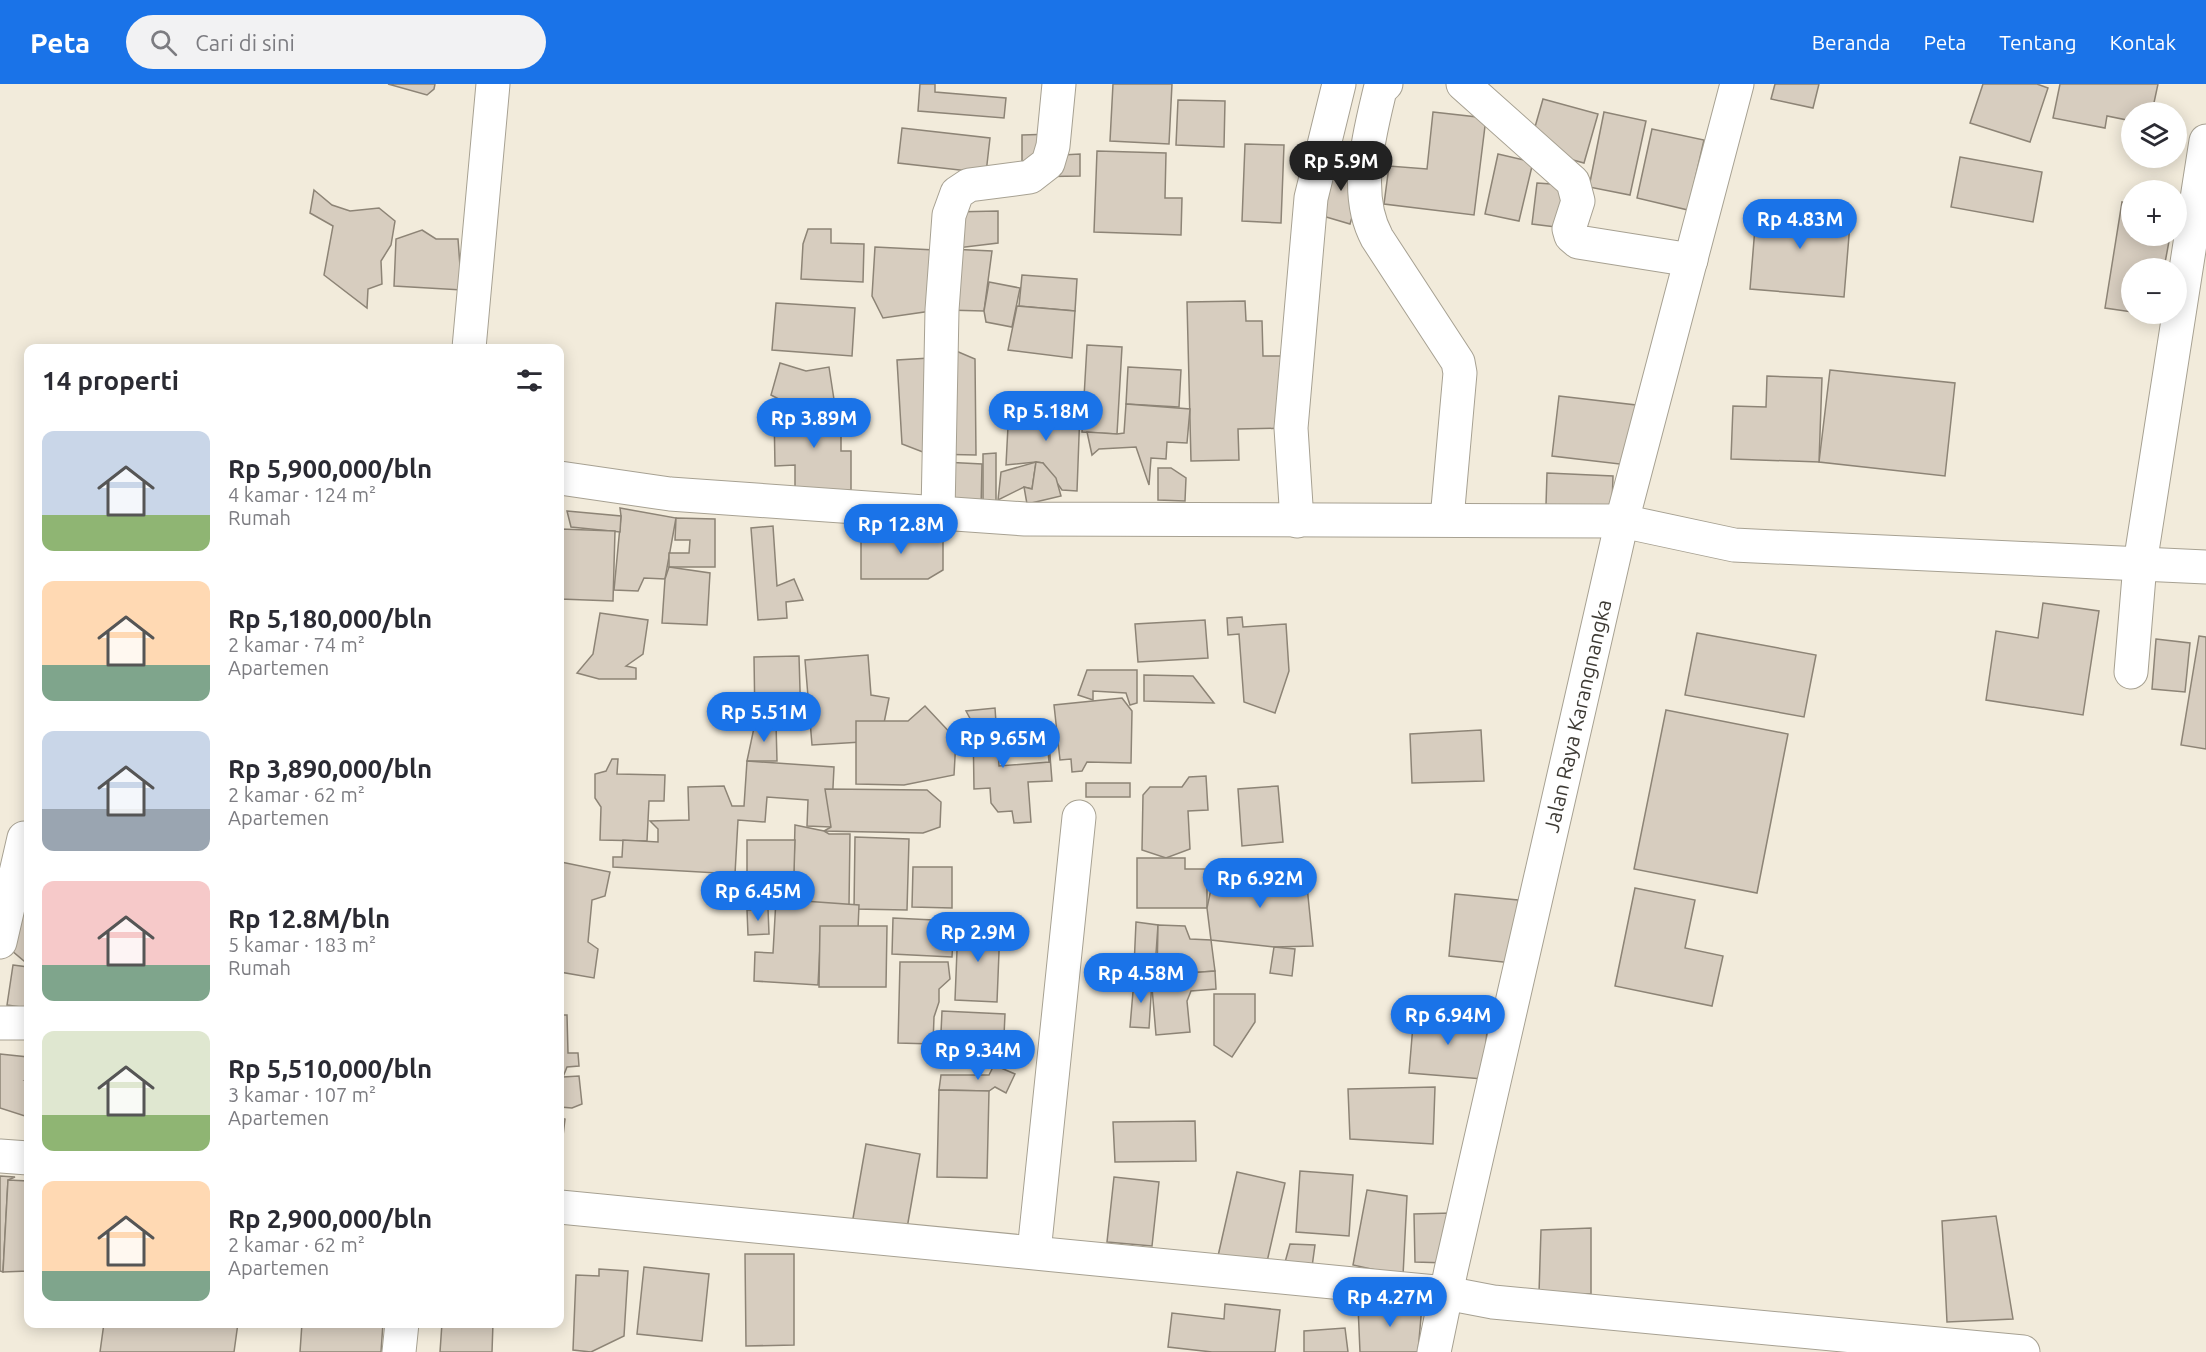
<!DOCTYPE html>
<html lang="id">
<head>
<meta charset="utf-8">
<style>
  :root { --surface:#fff; --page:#f2f2f3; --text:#2b2b33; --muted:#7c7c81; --accent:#1a73e8 }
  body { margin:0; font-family:Ubuntu,sans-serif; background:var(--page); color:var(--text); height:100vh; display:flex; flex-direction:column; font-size:22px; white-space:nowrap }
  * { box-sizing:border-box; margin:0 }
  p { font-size:20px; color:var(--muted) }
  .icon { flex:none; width:33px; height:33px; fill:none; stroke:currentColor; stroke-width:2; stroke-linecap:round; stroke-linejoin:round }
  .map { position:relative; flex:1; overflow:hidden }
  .details { position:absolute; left:24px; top:260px; width:540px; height:984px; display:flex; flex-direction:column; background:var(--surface); border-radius:12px; box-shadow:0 3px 15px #0003 }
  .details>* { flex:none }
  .fabs { position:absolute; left:2121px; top:18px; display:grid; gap:12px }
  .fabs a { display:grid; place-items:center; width:66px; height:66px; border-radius:50%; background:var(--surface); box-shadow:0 3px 15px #0003; font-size:30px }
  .price { position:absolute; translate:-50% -51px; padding:0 14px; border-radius:21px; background:var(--accent); color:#fff; font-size:20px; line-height:39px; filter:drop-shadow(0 2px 3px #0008) }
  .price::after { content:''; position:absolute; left:50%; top:36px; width:18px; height:14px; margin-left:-9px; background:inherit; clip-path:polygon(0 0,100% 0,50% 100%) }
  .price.active { background:#222; color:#fff }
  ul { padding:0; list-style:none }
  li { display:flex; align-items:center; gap:18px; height:150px; padding:0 18px }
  li span { display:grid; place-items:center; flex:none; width:168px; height:120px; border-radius:12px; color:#555 }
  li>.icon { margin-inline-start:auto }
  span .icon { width:72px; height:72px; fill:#fffc; stroke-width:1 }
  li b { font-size:26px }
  h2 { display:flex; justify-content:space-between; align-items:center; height:72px; padding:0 18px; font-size:26px }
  header { display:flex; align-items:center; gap:36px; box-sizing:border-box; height:84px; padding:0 30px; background:var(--accent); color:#fff }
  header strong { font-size:28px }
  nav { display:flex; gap:33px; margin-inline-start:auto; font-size:21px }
  .search { width:420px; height:54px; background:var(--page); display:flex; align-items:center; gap:15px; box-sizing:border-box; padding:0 21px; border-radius:33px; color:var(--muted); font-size:22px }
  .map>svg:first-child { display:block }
  .building { fill:#d7cdbf; stroke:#8d8476; stroke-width:1.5 }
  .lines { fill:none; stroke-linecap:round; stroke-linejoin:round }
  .minor-casing { stroke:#a7a192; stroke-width:35 }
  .minor { stroke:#fff; stroke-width:33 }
  .labels { text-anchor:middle; stroke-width:6; stroke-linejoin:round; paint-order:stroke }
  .street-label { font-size:21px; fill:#3e3b35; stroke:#fff }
</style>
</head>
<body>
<header>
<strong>Peta</strong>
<div class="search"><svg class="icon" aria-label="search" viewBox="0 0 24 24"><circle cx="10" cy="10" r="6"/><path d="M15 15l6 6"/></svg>Cari di sini</div>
<nav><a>Beranda</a><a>Peta</a><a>Tentang</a><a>Kontak</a></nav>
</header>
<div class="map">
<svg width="2206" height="1268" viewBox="0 0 2206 1268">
  <rect width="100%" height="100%" fill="#f2ebdb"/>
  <!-- building -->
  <g class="building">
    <polygon points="388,0 435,0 434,5 427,11"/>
    <polygon points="920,0 935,0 935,8 1006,14 1004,34 918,27"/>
    <polygon points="1113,0 1172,0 1169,60 1110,57"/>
    <polygon points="1775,0 1819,0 1813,24 1771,15"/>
    <polygon points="1983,0 2037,0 2048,4 2030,58 1970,39"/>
    <polygon points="2060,0 2158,0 2152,28 2132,28 2132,37 2107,32 2105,44 2053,34"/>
    <polygon points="1543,15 1598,30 1584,79 1529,64"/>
    <polygon points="1178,16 1225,17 1224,63 1176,61"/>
    <polygon points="1433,28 1486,34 1474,131 1384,120 1389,82 1427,85"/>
    <polygon points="1604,28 1646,37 1630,111 1589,103"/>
    <polygon points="902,44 990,54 986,89 898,79"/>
    <polygon points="1652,45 1704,56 1688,126 1637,114"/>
    <polygon points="1055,50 1062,71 1080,70 1080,92 1022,93 1022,51"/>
    <polygon points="1245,60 1284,61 1281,139 1242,137"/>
    <polygon points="1097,67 1166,69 1165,114 1182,114 1181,151 1094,148"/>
    <polygon points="1498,70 1533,78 1519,137 1485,130"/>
    <polygon points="1960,73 2042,88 2033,138 1951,123"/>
    <polygon points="1332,77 1366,87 1350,140 1316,130"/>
    <polygon points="1537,99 1580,102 1572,145 1532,140"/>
    <polygon points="314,106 332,121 350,127 379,124 395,137 391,161 381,177 382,200 368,205 367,224 324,191 333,142 310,129"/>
    <polygon points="2122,118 2132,120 2132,152 2170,152 2164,184 2132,184 2132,228 2105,224"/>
    <polygon points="1757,119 1851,127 1844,213 1750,205"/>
    <polygon points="998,127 998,159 949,165 952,128"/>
    <polygon points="808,145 831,145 831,159 864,160 863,198 801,195 803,160"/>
    <polygon points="422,146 436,155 458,155 460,182 469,185 462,206 394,202 396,155"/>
    <polygon points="875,163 935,166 938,226 883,234 872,212"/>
    <polygon points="949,165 992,167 984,227 946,226"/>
    <polygon points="1022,191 1077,195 1075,227 1019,222"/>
    <polygon points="989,198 1020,204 1012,243 986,238 984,227"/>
    <polygon points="1245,217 1246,237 1262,237 1263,272 1289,272 1291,344 1238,345 1239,376 1191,377 1187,218"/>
    <polygon points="776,219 855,224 852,272 772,266"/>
    <polygon points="1017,222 1075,227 1072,274 1008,266"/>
    <polygon points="942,261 975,275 976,371 928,370 902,360 897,276 930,274"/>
    <polygon points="1087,261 1122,263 1117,350 1082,348"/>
    <polygon points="780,279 806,287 829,283 835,322 794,323 771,311"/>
    <polygon points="1128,283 1181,286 1179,323 1126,320"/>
    <polygon points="1830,286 1955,299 1945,392 1819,378"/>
    <polygon points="1767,292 1822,294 1819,378 1731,375 1733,322 1766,323"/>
    <polygon points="1559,312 1636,321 1628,381 1552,372"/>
    <polygon points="1126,320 1190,325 1187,359 1167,358 1166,375 1151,374 1149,401 1136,363 1099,365 1092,371 1087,348 1117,350 1124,349"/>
    <polygon points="1009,323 1080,326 1077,407 1062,406 1043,379 1036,378 1006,381"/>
    <polygon points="849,327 849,337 841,345 841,367 851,367 851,406 795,407 795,381 775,382 774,328"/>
    <polygon points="996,369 996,427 983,429 983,370"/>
    <polygon points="943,378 982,380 981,425 943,425"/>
    <polygon points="1036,378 1032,405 1024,403 998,416 1001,388"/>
    <polygon points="1036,378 1043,379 1056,394 1061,412 1027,420 1024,403 1032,405"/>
    <polygon points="1158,384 1171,384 1186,394 1185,417 1158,416"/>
    <polygon points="1547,389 1613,392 1612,423 1546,421"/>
    <polygon points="620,424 676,434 665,495 644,494 638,507 614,506 621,432"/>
    <polygon points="567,427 621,432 620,448 571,443"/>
    <polygon points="676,434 715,435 715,483 669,483 669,469 689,469 690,456 675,456"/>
    <polygon points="773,442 777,502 794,495 803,516 786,518 787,534 758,536 751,444"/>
    <polygon points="560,445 615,447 613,517 560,515"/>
    <polygon points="861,447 943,447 943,486 928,495 861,495"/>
    <polygon points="669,483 710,489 707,541 662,539 665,495"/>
    <polygon points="2043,519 2099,527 2083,631 1986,616 1996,547 2038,554"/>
    <polygon points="600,529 648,536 643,570 626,582 636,584 636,595 599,595 577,589 593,570"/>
    <polygon points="1242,533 1243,543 1286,540 1289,587 1275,629 1244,618 1239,550 1228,551 1227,534"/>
    <polygon points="1205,536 1208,574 1138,578 1135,540"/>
    <polygon points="1697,549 1816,571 1804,633 1685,611"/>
    <polygon points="2199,552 2206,553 2206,665 2181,661"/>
    <polygon points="2156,555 2190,559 2185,608 2152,605"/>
    <polygon points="868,571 871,611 889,614 884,639 862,658 812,661 805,576"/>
    <polygon points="799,572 801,639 755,639 754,573"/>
    <polygon points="1087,586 1137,586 1137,619 1130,621 1126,609 1093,607 1093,616 1078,611"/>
    <polygon points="1144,591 1193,592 1214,619 1144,617"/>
    <polygon points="1122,614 1132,627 1131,679 1087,678 1082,687 1072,688 1071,675 1060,676 1054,621"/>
    <polygon points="925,622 956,655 954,691 904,701 856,700 856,637 908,637"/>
    <polygon points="995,624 999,682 1049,678 1046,646 1048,646 1052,697 1028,698 1031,738 1014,739 1012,727 998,728 991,719 990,704 974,705 973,640 966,627"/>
    <polygon points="1666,626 1788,650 1757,809 1634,785"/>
    <polygon points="755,639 776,639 777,677 747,677"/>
    <polygon points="1481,646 1484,697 1412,699 1410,650"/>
    <polygon points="612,675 618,675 617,690 665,691 664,717 649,717 647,757 600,756 601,723 595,714 595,690 606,687"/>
    <polygon points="747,677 834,683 831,743 807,742 808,716 767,713 765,738 738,736 735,790 613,783 613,773 622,773 623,756 658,758 658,745 650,737 689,736 688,703 724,702 732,722 744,722"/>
    <polygon points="1206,692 1208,726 1188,727 1190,765 1166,774 1142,766 1143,711 1150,703 1182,703 1189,693"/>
    <rect x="1086" y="699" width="44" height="14"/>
    <polygon points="1278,702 1283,758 1242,762 1238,705"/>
    <polygon points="825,705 927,706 941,718 940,743 923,749 824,747 831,743"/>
    <polygon points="795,741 824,747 829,750 850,750 849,822 793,820"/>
    <polygon points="855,753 909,755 907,826 854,825"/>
    <polygon points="747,756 795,756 793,820 776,815 747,819"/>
    <polygon points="1137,774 1185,774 1185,785 1207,785 1207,824 1137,824"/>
    <polygon points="561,778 610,788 605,812 592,816 588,858 598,865 594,894 560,888"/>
    <polygon points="913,783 952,783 952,824 912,823"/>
    <polygon points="1215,786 1306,792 1313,862 1274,863 1211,856 1207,824"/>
    <polygon points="1635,804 1695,816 1685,864 1723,872 1712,922 1615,902"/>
    <polygon points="1455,810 1518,816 1512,879 1449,872"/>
    <polygon points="28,811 28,878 24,877 11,866"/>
    <polygon points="776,815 859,821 858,845 821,843 818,901 754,897 755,868 773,869"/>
    <polygon points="768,825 769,850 748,851 747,826"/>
    <polygon points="893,834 954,837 952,873 892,870"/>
    <polygon points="1136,838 1158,841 1155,884 1134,883"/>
    <polygon points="958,841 1000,843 997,918 955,916"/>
    <polygon points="1158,841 1185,842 1190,855 1211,856 1215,887 1157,891"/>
    <polygon points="820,842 887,842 886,903 819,903"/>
    <polygon points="1274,863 1295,865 1292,892 1270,889"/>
    <polygon points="900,878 948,878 950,895 939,905 939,918 934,933 933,960 898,959"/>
    <polygon points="13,881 28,883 28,924 7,921"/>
    <polygon points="1215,887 1216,905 1191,907 1187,917 1190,948 1156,951 1151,892"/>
    <polygon points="1134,896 1152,897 1149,944 1130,943"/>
    <polygon points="1214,910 1255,910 1255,938 1232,973 1214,961"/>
    <polygon points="942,927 1005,930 1003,973 940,970"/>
    <polygon points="1414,929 1488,935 1483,995 1409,989"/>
    <polygon points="560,931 567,931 568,969 578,969 579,982 567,983 563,993 560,993"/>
    <polygon points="0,970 28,973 28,994 25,996 28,996 28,1033 0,1024"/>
    <polygon points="994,981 1015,990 1006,1009 995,1003 989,1007 939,1006 941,991 989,991"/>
    <polygon points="579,992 582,1020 572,1024 560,1023 560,1002 563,1002 563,993"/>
    <polygon points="1435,1003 1433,1060 1350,1055 1348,1005"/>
    <polygon points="939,1006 989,1007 987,1094 937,1093"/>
    <polygon points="560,1034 565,1035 561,1069 560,1068"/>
    <polygon points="1195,1037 1196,1077 1115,1078 1113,1038"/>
    <polygon points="866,1060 920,1070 906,1150 852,1140"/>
    <polygon points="1300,1087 1353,1091 1349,1152 1296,1148"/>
    <polygon points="1237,1088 1285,1099 1266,1182 1218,1172"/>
    <polygon points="0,1092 15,1093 8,1096 3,1188 0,1187"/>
    <polygon points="1114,1093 1159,1098 1152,1162 1107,1158"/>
    <polygon points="8,1096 28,1097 28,1187 3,1188"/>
    <polygon points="1367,1106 1407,1112 1403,1192 1353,1181"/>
    <polygon points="1452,1129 1447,1179 1415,1178 1414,1130"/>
    <polygon points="1996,1132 2013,1235 1947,1238 1942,1137"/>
    <polygon points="1591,1144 1591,1210 1539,1209 1541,1146"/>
    <polygon points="1290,1160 1315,1161 1311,1190 1284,1182"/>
    <polygon points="745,1170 794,1170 794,1261 746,1262"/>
    <polygon points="644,1183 709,1190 702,1257 637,1250"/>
    <polygon points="599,1185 628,1187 624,1252 591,1268 573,1266 576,1191 599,1192"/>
    <polygon points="1225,1220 1280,1226 1275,1268 1212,1268 1168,1263 1172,1229 1224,1235"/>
    <polygon points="1422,1221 1418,1268 1360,1268 1358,1222"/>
    <polygon points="104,1239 238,1239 234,1268 100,1268"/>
    <polygon points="302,1239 383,1239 381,1268 300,1268"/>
    <polygon points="442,1239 493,1239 492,1268 440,1268"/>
    <polygon points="1345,1244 1348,1268 1304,1268 1304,1247"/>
  </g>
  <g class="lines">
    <defs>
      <g id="minor">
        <path d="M1386,0l-6,6c-11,46 -27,104 -3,148l81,124 2,11 -13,146"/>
        <polyline points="1463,0 1573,98 1578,117 1569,145 1571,152 1578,158 1691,176"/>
        <polyline points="469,264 493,0"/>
        <polyline points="560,394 670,410 1025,435 1622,437 1734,461 2206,483"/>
        <polyline points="938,429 942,226 949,131 957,109 969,101 1030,93 1048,79 1053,62 1059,0"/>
        <polyline points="1297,437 1291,344 1311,114 1339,0"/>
        <polyline points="2131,588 2140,480 2206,57"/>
        <polyline points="0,858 24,754"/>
        <polyline points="0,939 28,939"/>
        <polyline points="0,1072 28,1074"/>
        <polyline points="560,1123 1446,1209 1493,1218 2023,1268"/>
        <polyline points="1034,1168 1079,733"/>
        <polyline points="399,1268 402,1239"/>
        <polyline points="1434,1268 1451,1186 1622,437 1737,0"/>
      </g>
    </defs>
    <!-- minor casing -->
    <use href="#minor" class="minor-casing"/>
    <!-- minor -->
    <use href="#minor" class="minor"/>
  </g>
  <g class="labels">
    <!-- street labels -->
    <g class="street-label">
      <text transform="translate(1578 632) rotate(-77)" y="7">Jalan Raya Karangnangka</text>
    </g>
  </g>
</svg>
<div class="fabs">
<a><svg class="icon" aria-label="layers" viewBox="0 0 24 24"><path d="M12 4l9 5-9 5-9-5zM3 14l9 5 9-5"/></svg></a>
<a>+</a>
<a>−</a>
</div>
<b class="price active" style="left:1341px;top:108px">Rp 5.9M</b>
<b class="price" style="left:1800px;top:166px">Rp 4.83M</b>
<b class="price" style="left:1046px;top:358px">Rp 5.18M</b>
<b class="price" style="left:814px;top:365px">Rp 3.89M</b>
<b class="price" style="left:901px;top:471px">Rp 12.8M</b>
<b class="price" style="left:764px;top:659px">Rp 5.51M</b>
<b class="price" style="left:1003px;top:685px">Rp 9.65M</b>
<b class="price" style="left:1260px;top:825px">Rp 6.92M</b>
<b class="price" style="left:758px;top:838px">Rp 6.45M</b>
<b class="price" style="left:978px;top:879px">Rp 2.9M</b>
<b class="price" style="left:1141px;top:920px">Rp 4.58M</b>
<b class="price" style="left:1448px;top:962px">Rp 6.94M</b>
<b class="price" style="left:978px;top:997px">Rp 9.34M</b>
<b class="price" style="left:1390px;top:1244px">Rp 4.27M</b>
<section class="details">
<h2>14 properti<svg class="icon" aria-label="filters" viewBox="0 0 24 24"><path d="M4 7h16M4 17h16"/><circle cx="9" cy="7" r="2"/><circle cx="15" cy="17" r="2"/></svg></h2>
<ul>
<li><span style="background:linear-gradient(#c9d6e8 70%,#8fb573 0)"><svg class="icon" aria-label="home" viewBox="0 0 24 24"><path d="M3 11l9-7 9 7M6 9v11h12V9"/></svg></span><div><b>Rp 5,900,000/bln</b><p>4 kamar · 124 m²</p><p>Rumah</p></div></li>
<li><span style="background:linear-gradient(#ffd9b3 70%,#7fa58c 0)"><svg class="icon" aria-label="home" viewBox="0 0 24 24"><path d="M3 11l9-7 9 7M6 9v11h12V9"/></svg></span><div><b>Rp 5,180,000/bln</b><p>2 kamar · 74 m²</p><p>Apartemen</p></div></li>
<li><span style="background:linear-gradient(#c9d6e8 65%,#9aa5b1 0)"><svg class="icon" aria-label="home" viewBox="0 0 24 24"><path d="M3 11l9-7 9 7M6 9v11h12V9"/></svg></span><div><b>Rp 3,890,000/bln</b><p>2 kamar · 62 m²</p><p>Apartemen</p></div></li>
<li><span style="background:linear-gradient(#f6c9c9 70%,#7fa58c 0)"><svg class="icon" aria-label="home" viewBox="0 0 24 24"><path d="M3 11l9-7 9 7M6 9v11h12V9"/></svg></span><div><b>Rp 12.8M/bln</b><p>5 kamar · 183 m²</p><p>Rumah</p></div></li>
<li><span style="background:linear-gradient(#dfe7d0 70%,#8fb573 0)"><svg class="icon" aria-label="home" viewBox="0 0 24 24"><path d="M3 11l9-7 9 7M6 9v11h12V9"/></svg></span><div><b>Rp 5,510,000/bln</b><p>3 kamar · 107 m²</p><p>Apartemen</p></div></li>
<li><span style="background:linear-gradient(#ffd9b3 75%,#7fa58c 0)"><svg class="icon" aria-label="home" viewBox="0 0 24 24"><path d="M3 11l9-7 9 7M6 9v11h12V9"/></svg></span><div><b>Rp 2,900,000/bln</b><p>2 kamar · 62 m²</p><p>Apartemen</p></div></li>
</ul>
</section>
</div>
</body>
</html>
